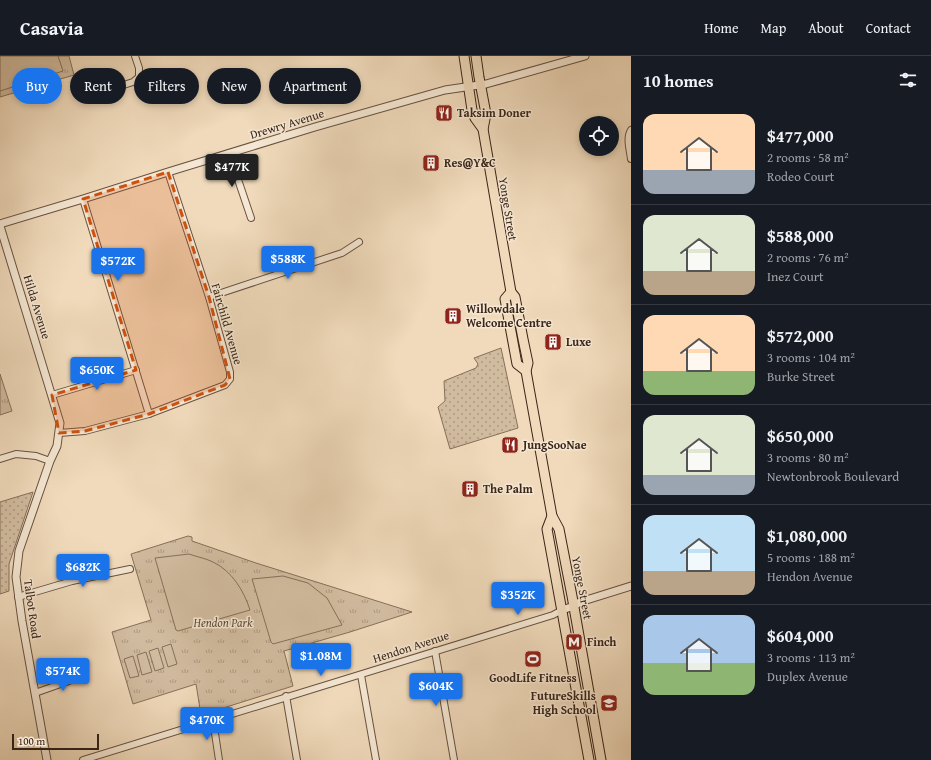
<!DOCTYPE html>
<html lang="en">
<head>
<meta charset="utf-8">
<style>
  :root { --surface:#171b24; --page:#20242c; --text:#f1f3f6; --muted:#9ea1a6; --line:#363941; --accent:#1a73e8 }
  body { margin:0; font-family:"Gentium Book Plus",serif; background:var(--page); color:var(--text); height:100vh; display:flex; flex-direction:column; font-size:15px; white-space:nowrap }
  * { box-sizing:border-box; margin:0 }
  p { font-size:13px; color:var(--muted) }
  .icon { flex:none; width:22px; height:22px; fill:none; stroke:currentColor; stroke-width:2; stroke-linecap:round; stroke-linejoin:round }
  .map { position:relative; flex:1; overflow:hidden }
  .side { display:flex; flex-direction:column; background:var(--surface); width:300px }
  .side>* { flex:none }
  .hud { position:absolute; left:12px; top:12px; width:380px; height:36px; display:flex; gap:8px }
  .controls { position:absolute; left:579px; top:60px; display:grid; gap:8px }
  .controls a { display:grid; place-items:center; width:40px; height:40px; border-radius:50%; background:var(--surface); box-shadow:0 2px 6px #0003; font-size:20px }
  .scale { position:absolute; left:12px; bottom:10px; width:87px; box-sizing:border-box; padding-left:4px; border:2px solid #3a2517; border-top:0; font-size:11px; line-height:14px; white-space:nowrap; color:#3a2517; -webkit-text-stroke:3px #f5e7d3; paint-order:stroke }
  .price { position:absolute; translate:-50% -34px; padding:0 9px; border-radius:4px; background:var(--accent); color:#fff; font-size:13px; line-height:26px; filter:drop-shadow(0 1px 2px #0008) }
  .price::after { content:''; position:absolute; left:50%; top:24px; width:12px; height:9px; margin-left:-6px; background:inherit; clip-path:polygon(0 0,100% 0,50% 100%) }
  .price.current { background:#222; color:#fff }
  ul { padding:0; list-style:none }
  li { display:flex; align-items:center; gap:12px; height:100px; padding:0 12px }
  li+li { border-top:1px solid var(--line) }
  li span { display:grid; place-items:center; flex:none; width:112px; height:80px; border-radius:12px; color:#555 }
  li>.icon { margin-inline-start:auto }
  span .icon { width:48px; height:48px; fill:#fffc; stroke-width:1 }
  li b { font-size:17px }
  h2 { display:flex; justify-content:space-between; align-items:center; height:48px; padding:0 12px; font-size:17px }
  .chip { padding:0 14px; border-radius:18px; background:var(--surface); box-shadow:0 2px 6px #0003; font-size:14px; line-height:36px }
  .chip.current { background:var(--accent); color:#fff }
  header { display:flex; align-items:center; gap:24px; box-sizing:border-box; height:56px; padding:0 20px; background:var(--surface); border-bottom:1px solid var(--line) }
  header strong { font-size:19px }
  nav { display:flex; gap:22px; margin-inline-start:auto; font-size:14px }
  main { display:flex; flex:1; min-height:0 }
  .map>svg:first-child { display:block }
  .grass { fill:url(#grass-dots); stroke:#86705b }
  .park { fill:url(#park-tufts); stroke:#86705b }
  .pitch { fill:#d1bb9f; stroke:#86705b }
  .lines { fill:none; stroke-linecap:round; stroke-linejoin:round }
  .minor-casing { stroke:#685240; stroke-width:8 }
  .tertiary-casing { stroke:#685240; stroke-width:9 }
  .primary-casing { stroke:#3a2517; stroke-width:11 }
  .minor { stroke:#f5e7d3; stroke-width:6 }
  .tertiary { stroke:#f5e7d3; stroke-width:7 }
  .primary { stroke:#f0dabb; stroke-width:9 }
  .marked { fill:#ce510e; fill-opacity:0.2; stroke:#ce510e; stroke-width:3; stroke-dasharray:8 5; stroke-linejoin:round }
  .labels { text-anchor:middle; stroke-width:3; stroke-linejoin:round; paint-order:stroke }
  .poi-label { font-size:12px; font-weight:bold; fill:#3a2517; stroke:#f5e7d3; text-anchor:start }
  .street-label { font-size:12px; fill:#3a2517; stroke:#f5e7d3 }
  .park-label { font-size:12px; font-style:italic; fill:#604a39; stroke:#f5e7d3 }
</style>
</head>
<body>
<header>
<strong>Casavia</strong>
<nav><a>Home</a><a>Map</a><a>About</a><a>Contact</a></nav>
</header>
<main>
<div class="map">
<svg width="631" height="704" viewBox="0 0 631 704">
  <defs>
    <pattern id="grass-dots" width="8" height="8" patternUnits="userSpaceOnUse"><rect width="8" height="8" fill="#d1bb9f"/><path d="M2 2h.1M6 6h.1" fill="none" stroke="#ab9881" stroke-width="1.8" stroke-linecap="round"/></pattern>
    <pattern id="park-tufts" width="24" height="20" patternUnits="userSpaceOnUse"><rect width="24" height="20" fill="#d1bb9f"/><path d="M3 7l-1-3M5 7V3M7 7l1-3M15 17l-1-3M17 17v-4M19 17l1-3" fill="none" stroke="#ab9881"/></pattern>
  </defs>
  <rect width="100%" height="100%" fill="#f0dabb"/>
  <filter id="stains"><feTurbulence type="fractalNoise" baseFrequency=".005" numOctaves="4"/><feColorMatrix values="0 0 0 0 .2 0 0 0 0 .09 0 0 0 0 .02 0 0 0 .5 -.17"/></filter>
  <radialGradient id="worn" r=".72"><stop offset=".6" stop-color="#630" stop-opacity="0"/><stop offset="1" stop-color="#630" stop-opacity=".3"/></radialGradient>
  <!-- grass -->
  <g class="grass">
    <polygon points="501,292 518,372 450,393 438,351 445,345 444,325 476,312 478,308 474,302"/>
    <polygon points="33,436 9,508 9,535 0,538 0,446"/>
  </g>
  <!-- park -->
  <g class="park">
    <polygon points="0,0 69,0 74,19 0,41"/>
    <polygon points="0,318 12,355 0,359"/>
    <polygon points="188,480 192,481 192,485 256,507 412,556 350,576 284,595 293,630 201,659 196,628 133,648 112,576 151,564 131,498"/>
  </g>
  <!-- pitch -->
  <g class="pitch">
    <polygon points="0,0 58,0 63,15 0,35"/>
    <path d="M189,498c8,3 16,4 24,8 19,9 31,29 37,48l-72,21 -2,-1 -21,-72z"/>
    <polygon points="283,520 308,527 327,542 342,569 273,588 271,586 252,523"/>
    <polygon points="171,588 177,608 168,611 162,591"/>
    <polygon points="158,592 164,612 155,615 149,595"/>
    <polygon points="146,596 152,616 142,619 137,599"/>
    <polygon points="133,600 139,620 130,622 124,603"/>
  </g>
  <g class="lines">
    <defs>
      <g id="minor">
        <polyline points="89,40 133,26 139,21 139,12 135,0"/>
        <path d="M631,74c-5,8 -1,20 0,29"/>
        <polyline points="229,97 251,162"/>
        <polyline points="83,143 149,358"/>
        <polyline points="209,241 342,197 359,186"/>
        <polyline points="52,339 136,314"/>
        <polyline points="59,377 85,375 149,358 225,329 230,323 230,316 209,241 168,116"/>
        <polyline points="0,403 16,398 36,400 50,405"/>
        <polyline points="18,541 72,525 130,513"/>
        <polyline points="435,595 454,704"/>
        <polyline points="361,619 376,704"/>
        <polyline points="35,637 69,625 83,618"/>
        <polyline points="286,640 297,704"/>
        <polyline points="213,664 219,704"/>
        <path d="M83,704c157,-48 313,-97 470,-145l9,-5"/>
      </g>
      <g id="tertiary">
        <polyline points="0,168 83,143 168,116 315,71 445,34 486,28 585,0"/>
        <polyline points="0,170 60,367 57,390 50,405 19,495 16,521 22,565 47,704"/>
        <polyline points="562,554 574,550 580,546 631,530"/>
      </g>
      <g id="primary">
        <polyline points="464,0 472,54 475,62 483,73"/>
        <polyline points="476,0 479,21 486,58 483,73 511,236 515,241 523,283 528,307 526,315 552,460 559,473 572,540 601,704"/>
        <polyline points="511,236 505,243 517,308 526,315"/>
        <polyline points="552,460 547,473 589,704"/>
      </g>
    </defs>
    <!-- minor casing -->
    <use href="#minor" class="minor-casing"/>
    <!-- tertiary casing -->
    <use href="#tertiary" class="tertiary-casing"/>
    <!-- primary casing -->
    <use href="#primary" class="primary-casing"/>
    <!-- minor -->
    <use href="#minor" class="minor"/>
    <!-- tertiary -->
    <use href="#tertiary" class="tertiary"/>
    <!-- primary -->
    <use href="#primary" class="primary"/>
  </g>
  <!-- marked area -->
  <path class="marked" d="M168,116l41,125 21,82 -5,6 -76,29 -64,17 -26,2 -7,-38 84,-25 -53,-171z"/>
  <!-- icons -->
  <defs>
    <symbol id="restaurant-square" viewBox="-11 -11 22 22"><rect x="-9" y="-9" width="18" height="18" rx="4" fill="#8f2418" stroke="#f5e7d3"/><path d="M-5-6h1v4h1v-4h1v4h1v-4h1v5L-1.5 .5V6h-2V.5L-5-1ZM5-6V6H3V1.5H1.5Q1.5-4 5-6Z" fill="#fff"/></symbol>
    <symbol id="building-square" viewBox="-11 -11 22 22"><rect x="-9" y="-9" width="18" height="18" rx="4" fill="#8f2418" stroke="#f5e7d3"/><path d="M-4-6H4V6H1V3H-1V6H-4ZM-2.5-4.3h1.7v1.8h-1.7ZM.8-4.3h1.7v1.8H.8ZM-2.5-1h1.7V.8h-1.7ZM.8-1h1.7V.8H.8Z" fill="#fff"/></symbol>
    <symbol id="metro-square" viewBox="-11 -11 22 22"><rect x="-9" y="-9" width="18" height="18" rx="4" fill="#8f2418" stroke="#f5e7d3"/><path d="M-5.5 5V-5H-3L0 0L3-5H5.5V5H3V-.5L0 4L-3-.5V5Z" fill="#fff"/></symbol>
    <symbol id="stadium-square" viewBox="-11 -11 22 22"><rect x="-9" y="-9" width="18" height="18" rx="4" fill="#8f2418" stroke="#f5e7d3"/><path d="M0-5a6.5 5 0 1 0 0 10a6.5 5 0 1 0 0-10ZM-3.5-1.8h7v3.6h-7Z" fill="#fff"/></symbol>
    <symbol id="school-square" viewBox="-11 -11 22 22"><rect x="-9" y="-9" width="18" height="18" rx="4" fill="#8f2418" stroke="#f5e7d3"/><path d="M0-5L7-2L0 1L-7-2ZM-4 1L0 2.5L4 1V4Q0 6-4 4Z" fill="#fff"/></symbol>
  </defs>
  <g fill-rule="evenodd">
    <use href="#restaurant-square" x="434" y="47" width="20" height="20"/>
    <use href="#building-square" x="421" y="97" width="20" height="20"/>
    <use href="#building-square" x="443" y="250" width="20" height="20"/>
    <use href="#building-square" x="543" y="276" width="20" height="20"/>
    <use href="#restaurant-square" x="500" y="379" width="20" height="20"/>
    <use href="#building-square" x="460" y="423" width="20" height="20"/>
    <use href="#metro-square" x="564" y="576" width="20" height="20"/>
    <use href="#stadium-square" x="523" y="593" width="20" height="20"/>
    <use href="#school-square" x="599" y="637" width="20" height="20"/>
  </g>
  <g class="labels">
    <!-- poi labels -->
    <g class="poi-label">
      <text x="457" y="61">Taksim Doner</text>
      <text x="444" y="111">Res@Y&amp;C</text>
      <text x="466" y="257">Willowdale<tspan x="466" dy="14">Welcome Centre</tspan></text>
      <text x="566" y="290">Luxe</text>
      <text x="523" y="393">JungSooNae</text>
      <text x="483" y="437">The Palm</text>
      <text x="587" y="590">Finch</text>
      <text x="533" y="626" text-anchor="middle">GoodLife Fitness</text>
      <text x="596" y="644" text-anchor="end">FutureSkills<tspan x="596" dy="14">High School</tspan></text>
    </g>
    <!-- street labels -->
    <g class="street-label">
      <text transform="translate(287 68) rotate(-17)" y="4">Drewry Avenue</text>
      <text transform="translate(508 153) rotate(81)" y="4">Yonge Street</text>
      <text transform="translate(37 251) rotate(73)" y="4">Hilda Avenue</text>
      <text transform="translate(227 268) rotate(74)" y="4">Fairchild Avenue</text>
      <text transform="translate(582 532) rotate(79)" y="4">Yonge Street</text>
      <text transform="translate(32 553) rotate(82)" y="4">Talbot Road</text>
      <text transform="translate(411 591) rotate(-18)" y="4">Hendon Avenue</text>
    </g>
    <!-- park labels -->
    <g class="park-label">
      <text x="223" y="571">Hendon Park</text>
    </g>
  </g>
  <rect width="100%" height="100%" filter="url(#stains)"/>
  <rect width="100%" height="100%" fill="url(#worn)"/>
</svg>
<div class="controls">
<a><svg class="icon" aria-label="locate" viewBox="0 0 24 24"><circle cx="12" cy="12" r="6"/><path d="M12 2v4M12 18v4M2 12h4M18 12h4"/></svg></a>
</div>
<div class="scale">100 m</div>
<b class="price current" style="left:232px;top:132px">$477K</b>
<b class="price" style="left:288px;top:224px">$588K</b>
<b class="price" style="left:118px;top:226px">$572K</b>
<b class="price" style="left:97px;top:335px">$650K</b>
<b class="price" style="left:83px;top:532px">$682K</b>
<b class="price" style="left:518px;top:560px">$352K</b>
<b class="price" style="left:321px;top:621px">$1.08M</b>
<b class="price" style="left:63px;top:636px">$574K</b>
<b class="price" style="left:436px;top:651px">$604K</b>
<b class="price" style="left:207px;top:685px">$470K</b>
<div class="hud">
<a class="chip current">Buy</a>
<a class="chip">Rent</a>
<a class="chip">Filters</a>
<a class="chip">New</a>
<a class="chip">Apartment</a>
</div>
</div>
<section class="side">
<h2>10 homes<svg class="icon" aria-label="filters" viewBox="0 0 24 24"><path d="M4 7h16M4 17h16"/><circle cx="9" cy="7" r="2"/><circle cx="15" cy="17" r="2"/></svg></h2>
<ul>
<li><span style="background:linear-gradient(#ffd9b3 70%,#9aa5b1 0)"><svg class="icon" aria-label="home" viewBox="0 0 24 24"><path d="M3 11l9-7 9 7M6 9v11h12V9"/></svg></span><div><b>$477,000</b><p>2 rooms · 58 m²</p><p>Rodeo Court</p></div></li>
<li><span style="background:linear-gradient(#dfe7d0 70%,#b9a48a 0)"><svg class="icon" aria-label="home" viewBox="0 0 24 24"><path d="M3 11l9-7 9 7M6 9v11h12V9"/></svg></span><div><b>$588,000</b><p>2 rooms · 76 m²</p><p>Inez Court</p></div></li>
<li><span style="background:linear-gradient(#ffd9b3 70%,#8fb573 0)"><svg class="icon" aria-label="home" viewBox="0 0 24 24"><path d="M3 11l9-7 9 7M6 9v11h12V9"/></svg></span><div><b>$572,000</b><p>3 rooms · 104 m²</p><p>Burke Street</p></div></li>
<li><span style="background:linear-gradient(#dfe7d0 75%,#9aa5b1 0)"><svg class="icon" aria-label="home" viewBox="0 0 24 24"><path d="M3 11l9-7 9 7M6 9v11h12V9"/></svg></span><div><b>$650,000</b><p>3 rooms · 80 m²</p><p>Newtonbrook Boulevard</p></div></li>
<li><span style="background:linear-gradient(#bfe0f5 70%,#b9a48a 0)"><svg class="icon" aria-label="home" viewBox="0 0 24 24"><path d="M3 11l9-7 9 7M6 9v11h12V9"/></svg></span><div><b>$1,080,000</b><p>5 rooms · 188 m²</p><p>Hendon Avenue</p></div></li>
<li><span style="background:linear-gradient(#a9c7e8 60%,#8fb573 0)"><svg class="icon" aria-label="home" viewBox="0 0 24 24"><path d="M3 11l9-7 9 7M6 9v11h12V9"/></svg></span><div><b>$604,000</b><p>3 rooms · 113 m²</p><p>Duplex Avenue</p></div></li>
</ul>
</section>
</main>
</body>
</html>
